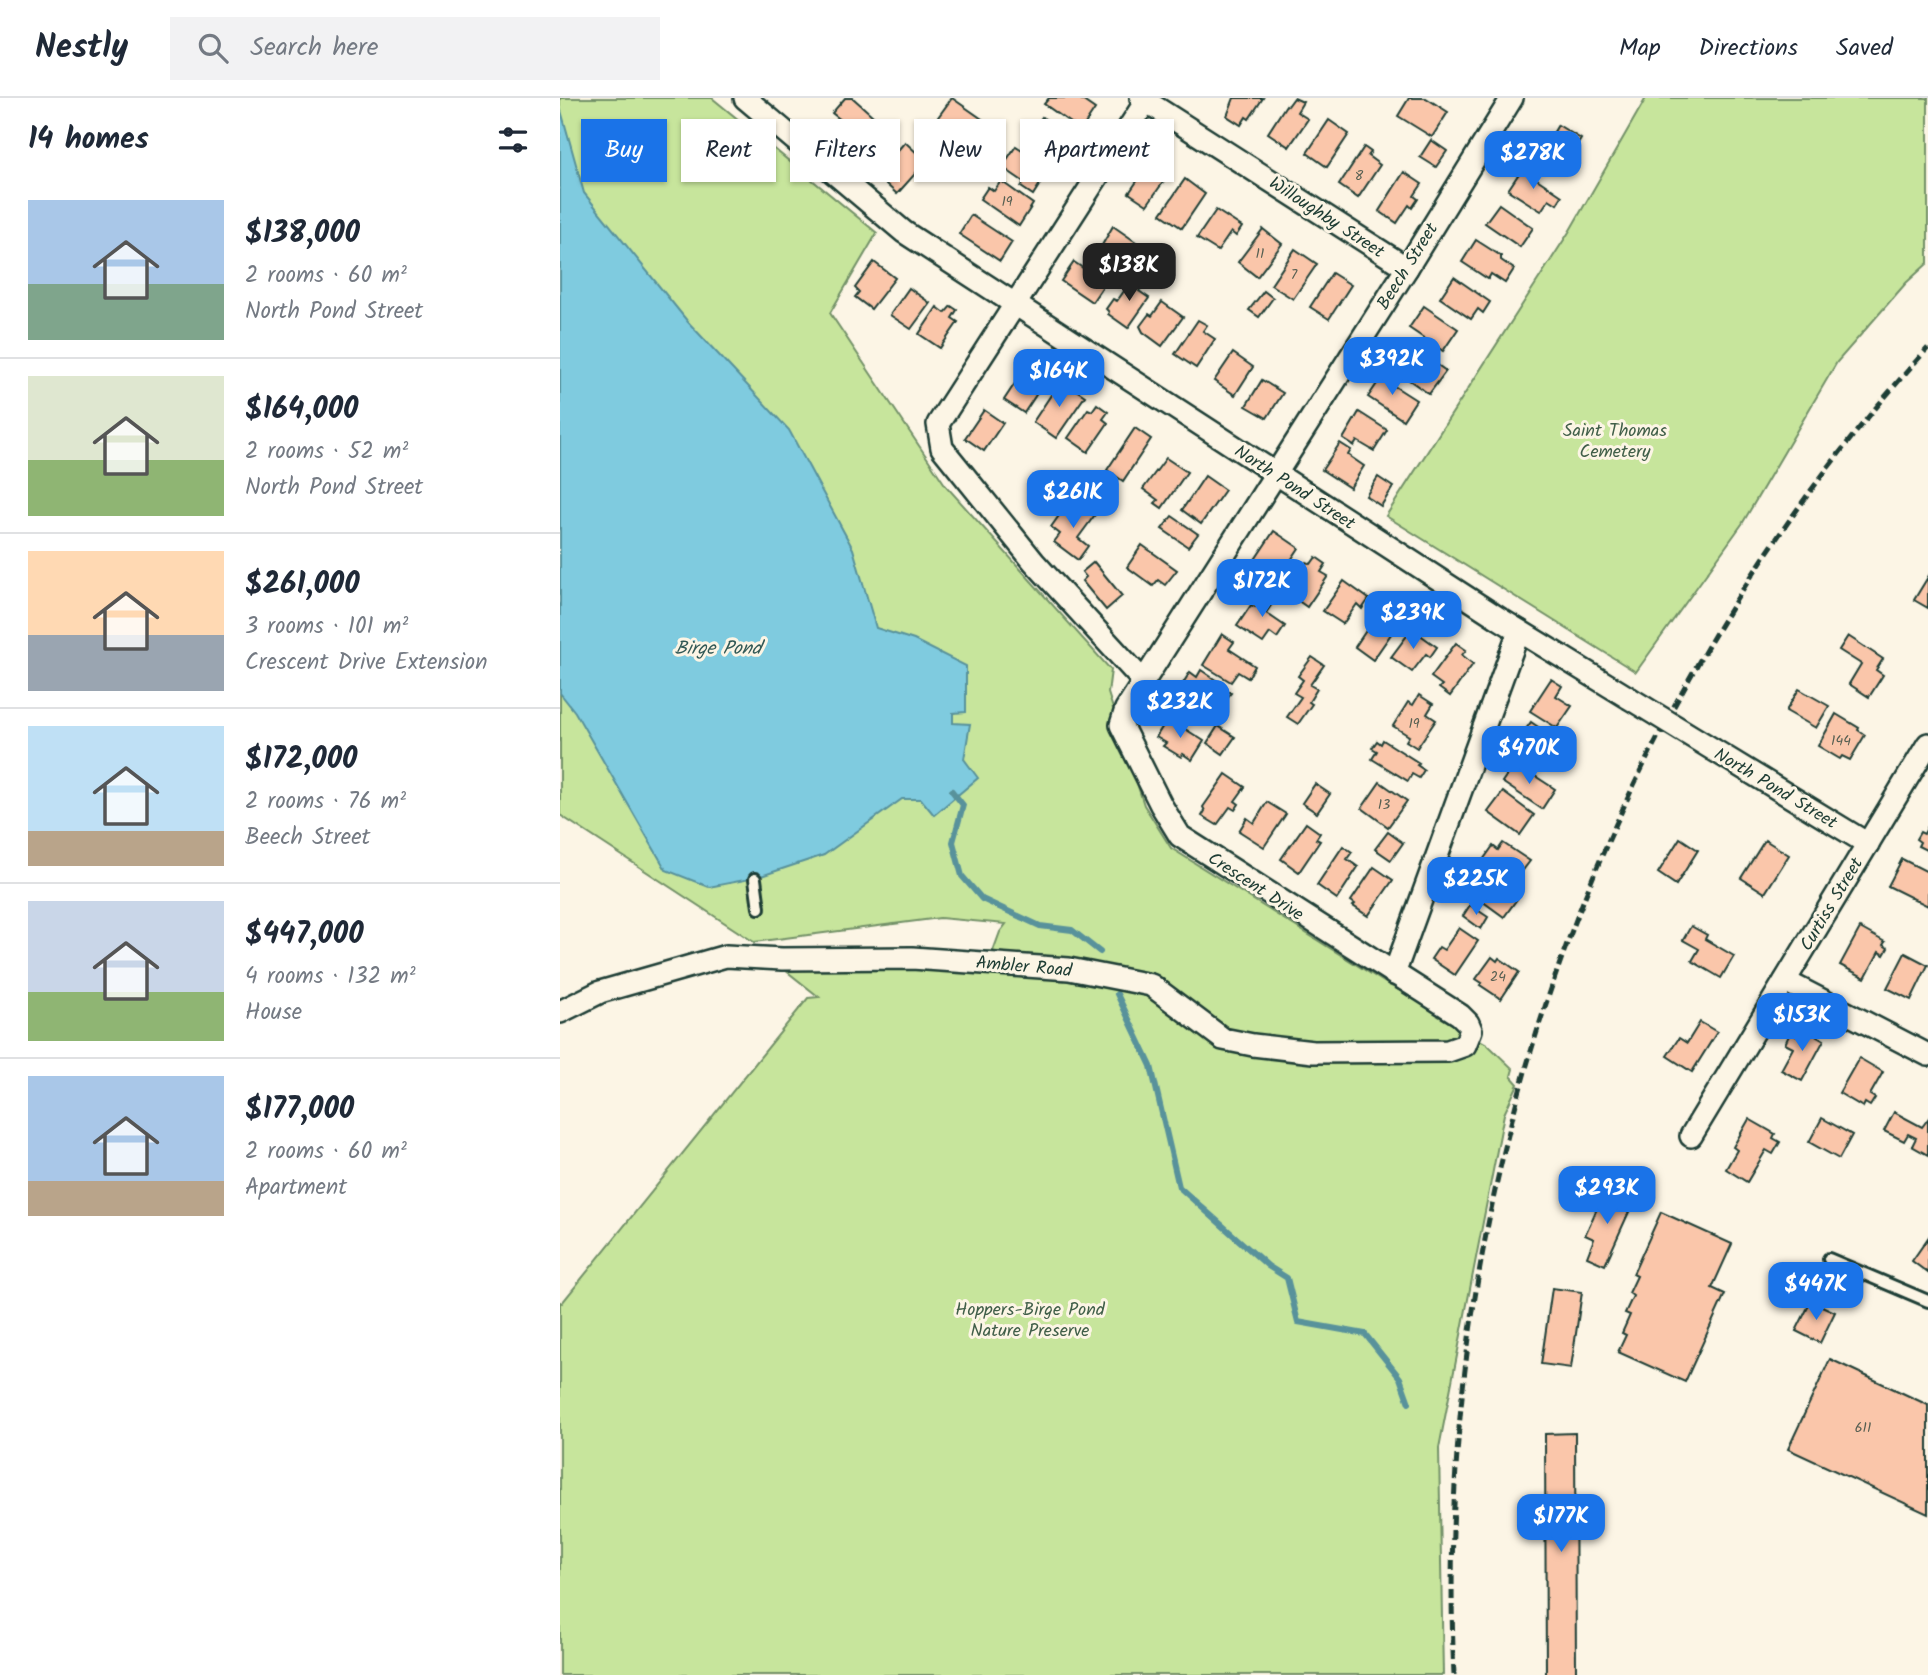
<!DOCTYPE html>
<html lang="en">
<head>
<meta charset="utf-8">
<style>
  :root { --surface:#fff; --page:#f2f2f3; --text:#1f2937; --muted:#747a83; --line:#e0e1e3; --accent:#1a73e8 }
  body { margin:0; font-family:Kalam,sans-serif; background:var(--page); color:var(--text); height:100vh; display:flex; flex-direction:column; font-size:26px; white-space:nowrap }
  * { box-sizing:border-box; margin:0 }
  p { font-size:23px; color:var(--muted) }
  .icon { flex:none; width:38px; height:38px; fill:none; stroke:currentColor; stroke-width:2; stroke-linecap:round; stroke-linejoin:round }
  .map { position:relative; flex:1; overflow:hidden }
  .panel { display:flex; flex-direction:column; background:var(--surface); width:560px }
  .panel>* { flex:none }
  .banner { position:absolute; left:21px; top:21px; width:665px; height:63px; display:flex; gap:14px }
  .price { position:absolute; translate:-50% -60px; padding:0 16px; border-radius:14px; background:var(--accent); color:#fff; font-size:23px; line-height:46px; filter:drop-shadow(0 2px 4px #0008) }
  .price::after { content:''; position:absolute; left:50%; top:42px; width:21px; height:16px; margin-left:-10px; background:inherit; clip-path:polygon(0 0,100% 0,50% 100%) }
  .price.selected { background:#222; color:#fff }
  ul { padding:0; list-style:none }
  li { display:flex; align-items:center; gap:21px; height:175px; padding:0 28px }
  li+li { border-top:2px solid var(--line) }
  li span { display:grid; place-items:center; flex:none; width:196px; height:140px; border-radius:0px; color:#555 }
  li>.icon { margin-inline-start:auto }
  span .icon { width:84px; height:84px; fill:#fffc; stroke-width:1 }
  li b { font-size:30px }
  h2 { display:flex; justify-content:space-between; align-items:center; height:84px; padding:0 28px; font-size:30px }
  .pill { padding:0 24px; border-radius:0px; background:var(--surface); box-shadow:0 2px 5px #0004; font-size:24px; line-height:63px }
  .pill.selected { background:var(--accent); color:#fff }
  header { display:flex; align-items:center; gap:42px; box-sizing:border-box; height:98px; padding:0 35px; background:var(--surface); border-bottom:2px solid var(--line) }
  header strong { font-size:33px }
  nav { display:flex; gap:38px; margin-inline-start:auto; font-size:24px }
  .search { width:490px; height:63px; background:var(--page); display:flex; align-items:center; gap:18px; box-sizing:border-box; padding:0 24px; border-radius:0px; color:var(--muted); font-size:26px }
  main { display:flex; flex:1; min-height:0 }
  .map>svg:first-child { display:block }
  .green { fill:#c7e59c; stroke:#739168; stroke-width:2 }
  .water { fill:#7fcbdf; stroke:#59929b; stroke-width:2 }
  .lines { fill:none; stroke-linecap:round; stroke-linejoin:round }
  .stream { stroke:#59929b; stroke-width:6 }
  .building { fill:#fac6aa; stroke:#1f3d34; stroke-width:2 }
  .service-casing { stroke:#1f3d34; stroke-width:16 }
  .minor-casing { stroke:#1f3d34; stroke-width:26 }
  .service { stroke:#fcf5e5; stroke-width:10 }
  .minor { stroke:#fcf5e5; stroke-width:21 }
  .rail { stroke:#1f3d34; stroke-width:5; stroke-dasharray:10 5; stroke-linecap:butt }
  .minor-bridge-casing { stroke:#1f3d34; stroke-width:26; stroke-linecap:butt }
  .minor-bridge { stroke:#fcf5e5; stroke-width:21 }
  .labels { text-anchor:middle; stroke-width:6; stroke-linejoin:round; paint-order:stroke }
  .number-label { font-size:14px; fill:#565f52 }
  .street-label { font-size:18px; fill:#1f3d34; stroke:#fcf5e5 }
  .park-label { font-size:18px; fill:#415f49; stroke:#fcf5e5 }
  .water-label { font-size:19px; font-style:italic; fill:#325956; stroke:#fcf5e5 }
</style>
</head>
<body>
<header>
<strong>Nestly</strong>
<div class="search"><svg class="icon" aria-label="search" viewBox="0 0 24 24"><circle cx="10" cy="10" r="6"/><path d="M15 15l6 6"/></svg>Search here</div>
<nav><a>Map</a><a>Directions</a><a>Saved</a></nav>
</header>
<main>
<section class="panel">
<h2>14 homes<svg class="icon" aria-label="filters" viewBox="0 0 24 24"><path d="M4 7h16M4 17h16"/><circle cx="9" cy="7" r="2"/><circle cx="15" cy="17" r="2"/></svg></h2>
<ul>
<li><span style="background:linear-gradient(#a9c7e8 60%,#7fa58c 0)"><svg class="icon" aria-label="home" viewBox="0 0 24 24"><path d="M3 11l9-7 9 7M6 9v11h12V9"/></svg></span><div><b>$138,000</b><p>2 rooms · 60 m²</p><p>North Pond Street</p></div></li>
<li><span style="background:linear-gradient(#dfe7d0 60%,#8fb573 0)"><svg class="icon" aria-label="home" viewBox="0 0 24 24"><path d="M3 11l9-7 9 7M6 9v11h12V9"/></svg></span><div><b>$164,000</b><p>2 rooms · 52 m²</p><p>North Pond Street</p></div></li>
<li><span style="background:linear-gradient(#ffd9b3 60%,#9aa5b1 0)"><svg class="icon" aria-label="home" viewBox="0 0 24 24"><path d="M3 11l9-7 9 7M6 9v11h12V9"/></svg></span><div><b>$261,000</b><p>3 rooms · 101 m²</p><p>Crescent Drive Extension</p></div></li>
<li><span style="background:linear-gradient(#bfe0f5 75%,#b9a48a 0)"><svg class="icon" aria-label="home" viewBox="0 0 24 24"><path d="M3 11l9-7 9 7M6 9v11h12V9"/></svg></span><div><b>$172,000</b><p>2 rooms · 76 m²</p><p>Beech Street</p></div></li>
<li><span style="background:linear-gradient(#c9d6e8 65%,#8fb573 0)"><svg class="icon" aria-label="home" viewBox="0 0 24 24"><path d="M3 11l9-7 9 7M6 9v11h12V9"/></svg></span><div><b>$447,000</b><p>4 rooms · 132 m²</p><p>House</p></div></li>
<li><span style="background:linear-gradient(#a9c7e8 75%,#b9a48a 0)"><svg class="icon" aria-label="home" viewBox="0 0 24 24"><path d="M3 11l9-7 9 7M6 9v11h12V9"/></svg></span><div><b>$177,000</b><p>2 rooms · 60 m²</p><p>Apartment</p></div></li>
</ul>
</section>
<div class="map">
<svg width="1368" height="1577" viewBox="0 0 1368 1577">
  <rect width="100%" height="100%" fill="#fcf5e5"/>
  <filter id="ink" filterUnits="userSpaceOnUse"><feTurbulence type="fractalNoise" baseFrequency=".0143" numOctaves="2"/><feDisplacementMap in="SourceGraphic" scale="14" xChannelSelector="R" yChannelSelector="G"/><feConvolveMatrix kernelMatrix="1 2 1 2 8 2 1 2 1" color-interpolation-filters="sRGB"/></filter>
  <g filter="url(#ink)">
    <!-- green -->
    <g class="green">
      <polygon points="0,0 152,0 317,135 270,215 386,388 551,572 548,595 584,707 611,750 827,886 890,919 880,919 927,946 953,971 951,978 958,986 944,1016 879,1350 883,1577 0,1577 0,1204 2,1205 248,900 259,899 215,864 433,853 440,834 446,826 380,820 194,844 0,717"/>
      <polygon points="1086,0 1368,0 1368,165 1346,185 1277,264 1182,426 1076,574 826,418 1009,134"/>
    </g>
    <!-- water -->
    <polygon class="water" points="0,9 24,95 128,224 229,332 293,451 316,530 354,542 406,568 406,614 393,615 393,625 410,626 404,661 418,680 374,717 361,701 342,701 264,757 195,780 149,789 106,772 15,614 0,595"/>
    <g class="lines">
      <!-- stream -->
      <g class="stream">
        <polyline points="392,693 403,707 393,744 402,778 422,801 480,828 512,832 540,854"/>
        <polyline points="557,896 591,968 619,1089 708,1168 727,1180 738,1224 805,1236 840,1280 849,1305"/>
      </g>
    </g>
    <!-- building -->
    <g class="building">
      <polygon points="285,0 293,0 313,18 297,36 290,30 287,33 280,26 282,23 272,15"/>
      <polygon points="392,0 422,21 405,44 376,22"/>
      <polygon points="489,0 519,0 535,11 521,32 484,6"/>
      <polygon points="674,0 703,0 689,21 686,19 681,27 667,18"/>
      <polygon points="734,0 743,4 737,14 748,21 729,49 708,35 726,7 728,8"/>
      <polygon points="849,0 866,0 888,14 872,39 838,18"/>
      <polygon points="482,19 517,42 504,61 497,56 496,58 468,40"/>
      <polygon points="769,22 789,36 767,69 747,55"/>
      <polygon points="998,27 1021,41 1002,73 979,59"/>
      <polygon points="871,42 887,53 876,69 860,59"/>
      <polygon points="345,44 371,68 367,72 362,68 337,96 316,77"/>
      <polygon points="456,48 490,70 473,97 461,89 464,84 442,69"/>
      <polygon points="804,49 811,54 808,58 820,67 798,100 779,87"/>
      <polygon points="593,60 603,67 598,75 606,80 587,107 569,95"/>
      <polygon points="962,71 1002,98 997,106 989,101 981,113 948,92"/>
      <polygon points="844,74 862,86 854,98 858,101 852,110 849,107 837,125 819,113"/>
      <polygon points="625,81 645,96 622,130 601,116"/>
      <polygon points="441,83 473,106 459,128 420,101 428,89 434,93"/>
      <polygon points="939,106 973,130 960,149 925,125"/>
      <polygon points="656,112 682,129 676,138 671,134 658,153 637,140"/>
      <polygon points="411,117 452,144 440,163 399,136"/>
      <polygon points="553,128 576,144 566,160 563,158 560,160 541,149"/>
      <polygon points="703,131 722,146 697,179 678,164"/>
      <polygon points="916,142 941,158 941,162 954,171 945,185 931,176 928,181 902,164"/>
      <polygon points="735,151 757,166 733,201 711,187"/>
      <polygon points="314,164 335,180 311,211 295,199 299,194 295,190"/>
      <polygon points="514,164 545,185 532,204 501,183"/>
      <polygon points="772,175 791,187 769,221 750,209"/>
      <polygon points="576,176 586,183 579,193 589,200 568,230 548,216 549,214 546,211 553,201 557,203"/>
      <polygon points="894,179 930,204 923,215 918,211 911,221 880,200"/>
      <polygon points="349,190 370,205 351,231 330,217"/>
      <polygon points="704,193 713,200 699,219 689,212"/>
      <polygon points="602,204 623,219 602,248 583,234 580,228 589,216 592,218"/>
      <polygon points="391,208 397,212 392,220 398,224 380,250 359,236 377,209 385,215"/>
      <polygon points="864,208 898,231 883,253 849,230"/>
      <polygon points="638,222 647,227 643,233 655,241 636,270 615,256"/>
      <polygon points="855,251 886,273 869,296 838,274"/>
      <polygon points="673,255 693,269 675,297 654,283"/>
      <polygon points="469,264 489,277 464,315 444,302"/>
      <polygon points="825,274 834,280 831,286 856,302 843,322 808,299"/>
      <polygon points="501,282 525,298 496,340 473,324"/>
      <polygon points="702,282 723,295 707,320 686,308"/>
      <polygon points="537,306 548,314 543,321 548,325 528,354 508,340 528,311 532,313"/>
      <polygon points="424,312 443,325 424,353 405,340"/>
      <polygon points="799,314 827,332 814,353 797,343 794,348 783,341"/>
      <polygon points="575,330 591,341 563,383 547,372"/>
      <polygon points="780,345 791,352 788,357 804,368 790,390 762,372"/>
      <polygon points="606,360 627,374 602,410 595,405 598,402 583,391"/>
      <polygon points="503,375 523,391 507,411 486,395"/>
      <polygon points="645,378 665,392 641,426 622,412"/>
      <polygon points="818,379 833,389 821,408 806,398"/>
      <polygon points="523,404 537,414 518,440 528,448 518,462 494,444 500,436 491,429 503,412 512,419"/>
      <polygon points="612,418 638,436 628,449 602,431"/>
      <polygon points="714,433 739,450 719,480 694,463"/>
      <polygon points="582,447 617,472 605,487 598,482 593,488 567,469"/>
      <polygon points="756,459 766,466 761,474 768,478 747,509 730,497 734,491 730,489 747,464 751,466"/>
      <polygon points="534,464 562,498 546,512 522,483 526,479 522,474"/>
      <polygon points="1368,479 1368,510 1354,502"/>
      <polygon points="784,483 809,501 802,511 797,506 783,526 763,513"/>
      <polygon points="708,490 718,497 706,515 725,528 717,540 710,535 703,545 677,528 691,507 695,509"/>
      <polygon points="824,506 847,522 840,532 836,529 813,562 795,549"/>
      <polygon points="852,531 877,549 870,559 866,556 852,574 831,559"/>
      <polygon points="662,536 674,544 669,551 695,568 688,580 678,574 671,584 643,567"/>
      <polygon points="1288,538 1323,561 1316,572 1323,577 1309,599 1289,586 1301,566 1279,552"/>
      <polygon points="896,545 906,552 902,557 913,566 890,598 879,590 882,587 871,579"/>
      <polygon points="752,559 764,567 750,587 757,591 749,604 752,606 738,626 727,619 741,599 734,595 743,582 738,578"/>
      <polygon points="641,572 666,589 665,591 671,595 667,600 661,596 652,610 627,594 629,591 622,587 630,574 637,579"/>
      <polygon points="991,581 1002,588 996,598 1012,608 997,630 970,613"/>
      <polygon points="1239,591 1269,608 1256,630 1226,613"/>
      <polygon points="859,597 873,606 867,616 876,622 857,650 846,643 849,638 833,628 848,604 853,607"/>
      <polygon points="1276,616 1299,630 1298,632 1305,637 1290,662 1282,658 1280,661 1258,648"/>
      <polygon points="608,620 644,643 632,662 623,656 621,659 603,648 606,645 596,639"/>
      <polygon points="971,624 1006,648 992,669 956,645"/>
      <polygon points="658,628 675,639 663,656 647,645"/>
      <polygon points="823,642 859,665 857,667 864,672 859,680 852,676 848,683 812,661 817,653 812,650 817,643 821,646"/>
      <polygon points="955,665 995,691 982,711 942,684"/>
      <polygon points="666,676 685,689 675,703 679,706 675,712 670,709 657,727 642,718 645,713 643,709"/>
      <polygon points="820,684 847,703 828,729 802,710"/>
      <polygon points="755,686 770,696 757,715 742,705"/>
      <polygon points="943,694 974,717 960,737 928,714"/>
      <polygon points="707,704 726,716 704,749 679,733 687,720 694,725"/>
      <polygon points="746,725 760,735 756,741 760,743 739,774 721,761"/>
      <polygon points="1368,728 1368,753 1358,748 1360,744 1356,741 1360,734 1364,736"/>
      <polygon points="828,734 843,745 831,762 815,751"/>
      <polygon points="1120,740 1138,752 1116,787 1098,775"/>
      <polygon points="1205,742 1229,757 1205,795 1181,780"/>
      <polygon points="943,745 970,763 954,784 923,762 933,748 938,752"/>
      <polygon points="783,748 792,754 787,761 798,769 777,801 757,787"/>
      <polygon points="1342,761 1368,774 1368,808 1328,788"/>
      <polygon points="814,769 833,782 808,818 793,808 795,806 791,803"/>
      <polygon points="928,772 938,779 934,785 957,801 944,819 911,795"/>
      <polygon points="910,807 928,819 921,831 903,818"/>
      <polygon points="1131,828 1147,837 1145,841 1174,858 1161,880 1132,863 1139,851 1123,842"/>
      <polygon points="899,830 918,843 895,877 871,861 879,849 884,852"/>
      <polygon points="1300,830 1325,844 1323,847 1328,850 1324,857 1319,854 1305,880 1280,867"/>
      <polygon points="1345,855 1368,867 1351,902 1327,890"/>
      <polygon points="932,859 937,863 939,860 959,874 941,901 920,887 922,885 916,881"/>
      <polygon points="1140,924 1157,934 1132,974 1107,958 1119,940 1127,945"/>
      <polygon points="1243,930 1264,942 1242,983 1221,972 1233,950 1225,946 1230,935 1238,939"/>
      <polygon points="1299,960 1323,974 1310,997 1315,1000 1310,1008 1305,1005 1303,1009 1279,995"/>
      <polygon points="1334,1014 1362,1029 1368,1021 1368,1057 1352,1048 1356,1040 1348,1036 1344,1043 1324,1033"/>
      <polygon points="1262,1020 1292,1037 1279,1061 1249,1044"/>
      <polygon points="1189,1021 1215,1036 1213,1040 1220,1044 1213,1056 1206,1052 1187,1084 1166,1071 1177,1052 1173,1049"/>
      <polygon points="1045,1093 1073,1105 1045,1167 1027,1159 1034,1141 1025,1137"/>
      <polygon points="1101,1114 1172,1146 1152,1190 1165,1196 1125,1284 1058,1254 1066,1237 1062,1235 1070,1217 1065,1215 1073,1198 1069,1195 1077,1178 1073,1176"/>
      <polygon points="1368,1140 1368,1175 1352,1163"/>
      <polygon points="992,1190 1022,1194 1011,1270 981,1266"/>
      <polygon points="1251,1203 1275,1214 1260,1245 1236,1233"/>
      <polygon points="1270,1261 1368,1307 1368,1416 1228,1351"/>
      <polygon points="1015,1335 1016,1577 986,1577 985,1336"/>
    </g>
    <g class="lines">
      <defs>
        <g id="service">
          <polyline points="195,781 199,810"/>
          <polyline points="1269,1161 1368,1203"/>
        </g>
        <g id="minor">
          <polyline points="185,0 344,134 940,521 1069,600"/>
          <polyline points="581,0 847,170"/>
          <polyline points="584,584 474,464 382,350 378,326 588,0"/>
          <polyline points="1154,652 1308,746"/>
          <polyline points="834,876 959,533"/>
          <polyline points="1225,883 1368,957"/>
          <polyline points="0,914 40,894 166,858 222,861 352,860 509,871 591,887 663,941 693,947 753,954 888,953 905,947 911,932 908,925 900,917 620,738 601,707 561,627 566,611 847,170 952,0"/>
          <polyline points="1131,1038 1368,646"/>
        </g>
      </defs>
      <!-- service casing -->
      <use href="#service" class="service-casing"/>
      <!-- minor casing -->
      <use href="#minor" class="minor-casing"/>
      <!-- service -->
      <use href="#service" class="service"/>
      <!-- minor -->
      <use href="#minor" class="minor"/>
      <!-- rail -->
      <path class="rail" d="M894,1577c-22,-486 145,-966 474,-1327"/>
      <defs>
        <polyline id="minor-bridge" points="1069,600 1154,652"/>
      </defs>
      <!-- minor-bridge casing -->
      <use href="#minor-bridge" class="minor-bridge-casing"/>
      <!-- minor-bridge -->
      <use href="#minor-bridge" class="minor-bridge"/>
    </g>
  </g>
  <g class="labels">
    <!-- number labels -->
    <g class="number-label">
      <text x="799" y="82">8</text>
      <text x="447" y="108">19</text>
      <text x="700" y="160">11</text>
      <text x="734" y="181">7</text>
      <text x="854" y="630">19</text>
      <text x="1281" y="647">144</text>
      <text x="824" y="711">13</text>
      <text x="938" y="883">24</text>
      <text x="1303" y="1334">611</text>
    </g>
    <!-- street labels -->
    <g class="street-label">
      <text transform="translate(767 119) rotate(33)" y="6">Willoughby Street</text>
      <text transform="translate(847 168) rotate(-58)" y="6">Beech Street</text>
      <text transform="translate(735 389) rotate(33)" y="6">North Pond Street</text>
      <text transform="translate(1216 690) rotate(31)" y="6">North Pond Street</text>
      <text transform="translate(696 788) rotate(33)" y="6">Crescent Drive</text>
      <text transform="translate(1271 806) rotate(-59)" y="6">Curtiss Street</text>
      <text transform="translate(464 868) rotate(5)" y="6">Ambler Road</text>
    </g>
    <!-- park labels -->
    <g class="park-label">
      <text x="1055" y="338">Saint Thomas<tspan x="1055" dy="21">Cemetery</tspan></text>
      <text x="470" y="1217">Hoppers-Birge Pond<tspan x="470" dy="21">Nature Preserve</tspan></text>
    </g>
    <!-- water labels -->
    <g class="water-label">
      <text x="158" y="556">Birge Pond</text>
    </g>
  </g>
</svg>
<b class="price" style="left:973px;top:93px">$278K</b>
<b class="price selected" style="left:569px;top:205px">$138K</b>
<b class="price" style="left:832px;top:299px">$392K</b>
<b class="price" style="left:499px;top:311px">$164K</b>
<b class="price" style="left:513px;top:432px">$261K</b>
<b class="price" style="left:702px;top:521px">$172K</b>
<b class="price" style="left:853px;top:553px">$239K</b>
<b class="price" style="left:620px;top:642px">$232K</b>
<b class="price" style="left:969px;top:688px">$470K</b>
<b class="price" style="left:916px;top:819px">$225K</b>
<b class="price" style="left:1242px;top:955px">$153K</b>
<b class="price" style="left:1047px;top:1128px">$293K</b>
<b class="price" style="left:1256px;top:1224px">$447K</b>
<b class="price" style="left:1001px;top:1456px">$177K</b>
<div class="banner">
<a class="pill selected">Buy</a>
<a class="pill">Rent</a>
<a class="pill">Filters</a>
<a class="pill">New</a>
<a class="pill">Apartment</a>
</div>
</div>
</main>
</body>
</html>
